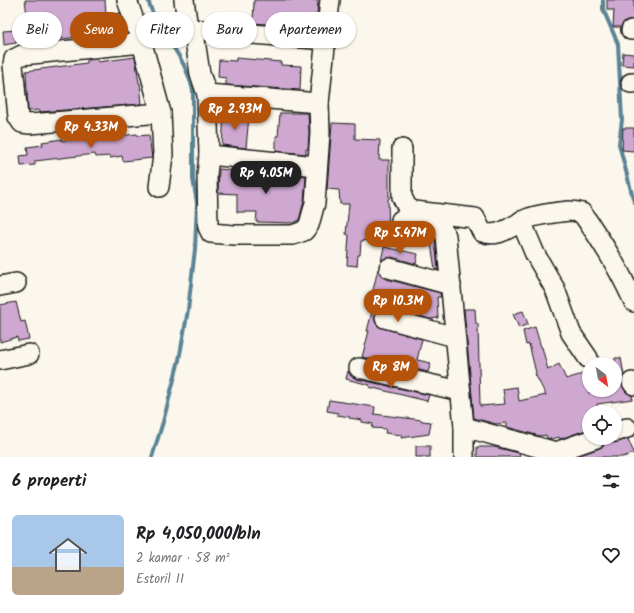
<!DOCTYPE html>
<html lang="id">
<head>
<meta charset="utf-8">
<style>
  :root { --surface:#fff; --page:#f2f2f2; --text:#202124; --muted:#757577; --accent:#b45309 }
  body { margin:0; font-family:Kalam,sans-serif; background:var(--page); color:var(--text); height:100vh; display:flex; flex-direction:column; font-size:15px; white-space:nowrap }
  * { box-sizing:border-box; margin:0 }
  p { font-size:13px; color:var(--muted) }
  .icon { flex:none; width:22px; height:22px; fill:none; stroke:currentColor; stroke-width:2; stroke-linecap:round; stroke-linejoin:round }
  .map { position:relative; height:457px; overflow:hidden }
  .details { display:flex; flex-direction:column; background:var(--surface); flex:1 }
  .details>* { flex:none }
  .hud { position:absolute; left:12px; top:12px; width:400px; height:36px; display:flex; gap:8px }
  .needle { width:26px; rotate:148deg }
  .buttons { position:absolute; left:582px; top:357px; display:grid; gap:8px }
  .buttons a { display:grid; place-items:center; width:40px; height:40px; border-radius:50%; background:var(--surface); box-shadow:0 1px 3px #0004; font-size:20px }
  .price { position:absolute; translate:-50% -34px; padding:0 9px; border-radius:14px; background:var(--accent); color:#fff; font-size:13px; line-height:26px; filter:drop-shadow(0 1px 2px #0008) }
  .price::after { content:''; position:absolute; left:50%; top:24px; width:12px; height:9px; margin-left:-6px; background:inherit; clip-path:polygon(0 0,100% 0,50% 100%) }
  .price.current { background:#222; color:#fff }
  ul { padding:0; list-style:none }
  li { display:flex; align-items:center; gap:12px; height:100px; padding:0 12px }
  li span { display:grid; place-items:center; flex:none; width:112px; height:80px; border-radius:6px; color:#555 }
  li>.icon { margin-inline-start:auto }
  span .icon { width:48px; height:48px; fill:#fffc; stroke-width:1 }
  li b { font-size:17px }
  h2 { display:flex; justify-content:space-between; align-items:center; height:48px; padding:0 12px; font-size:17px }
  .chip { padding:0 14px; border-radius:18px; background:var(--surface); box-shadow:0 1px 3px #0004; font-size:14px; line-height:36px }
  .chip.current { background:var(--accent); color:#fff }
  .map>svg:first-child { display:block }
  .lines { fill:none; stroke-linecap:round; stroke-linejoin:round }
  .stream { stroke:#5a8395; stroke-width:4 }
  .building { fill:#cea8d1; stroke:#1c1c1c }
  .minor-casing { stroke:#1c1c1c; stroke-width:22 }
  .minor { stroke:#fbf7ec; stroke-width:19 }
</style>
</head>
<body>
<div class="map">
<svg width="634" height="457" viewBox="0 0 634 457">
  <rect width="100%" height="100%" fill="#fbf7ec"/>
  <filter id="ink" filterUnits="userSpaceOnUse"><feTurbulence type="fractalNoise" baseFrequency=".025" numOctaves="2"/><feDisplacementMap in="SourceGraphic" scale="8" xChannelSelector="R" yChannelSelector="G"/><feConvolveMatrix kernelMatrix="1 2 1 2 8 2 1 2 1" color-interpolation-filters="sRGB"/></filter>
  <g filter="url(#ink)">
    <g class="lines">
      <!-- stream -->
      <g class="stream">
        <path d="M148,0c6,21 21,39 32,58 6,10 10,21 13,32v89l4,24 -2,46 -7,61 -9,50 -16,62 -11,35"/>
        <polyline points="603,0 603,9 618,44 622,120 619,144 634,202"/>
      </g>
    </g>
    <!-- building -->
    <g class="building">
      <polygon points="25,0 105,0 106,13 83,15 85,36 61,39 60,37 44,38 16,41 16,43 4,45 3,31 17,30 16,24 28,23"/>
      <polygon points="254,0 318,0 316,28 253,23"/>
      <polygon points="607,0 634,0 634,19 625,21 621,27 613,27 614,10 607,10"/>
      <polygon points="120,13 123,30 107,32 104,16"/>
      <polygon points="623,53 634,54 634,66 622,65"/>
      <polygon points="135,57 139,83 140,83 142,104 39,112 39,110 28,111 26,71 87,63 87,60 98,59 98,62"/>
      <polygon points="236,58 281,62 281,65 301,66 300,90 226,85 226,78 218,77 219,60 236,61"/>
      <polygon points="280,113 308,113 309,133 308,149 306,149 306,154 276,151 276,136 278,136"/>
      <polygon points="224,115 249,116 246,148 222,145"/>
      <polygon points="332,123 355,124 355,139 380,140 379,160 389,160 389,199 388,199 389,238 361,241 360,255 358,255 357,266 347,265 349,235 346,234 349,204 340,204 339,190 327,189"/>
      <polygon points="623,128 634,128 634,151 622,150"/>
      <polygon points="137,134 137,136 149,135 152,158 123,161 122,156 110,158 110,156 96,157 95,154 35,161 35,165 21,166 20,156 28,155 27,147 43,145 42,142 62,139 62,141 77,139 77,140"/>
      <polygon points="219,169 237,171 237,172 258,175 291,177 291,174 306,176 304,201 299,220 294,223 256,222 257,212 237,212 237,194 218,193"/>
      <polygon points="430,238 435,239 438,270 435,269"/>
      <polygon points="384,247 418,254 416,264 392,257 386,258 381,261"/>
      <polygon points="378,269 381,275 386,279 440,293 441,297 437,297 438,318 430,319 387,307 382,308 378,310 374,316 375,321 377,325 382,328 422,339 417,360 431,363 428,372 362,357 369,331 367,331 372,312 368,311"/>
      <polygon points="16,302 21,322 25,321 29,339 18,341 17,337 0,342 0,305"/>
      <polygon points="464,309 475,309 476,324 478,324 480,406 505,404 503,389 517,387 519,401 546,395 535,374 536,373 529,344 526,345 523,331 535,327 541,347 542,347 548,370 559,364 566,379 589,372 589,393 606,390 615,390 615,358 621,358 624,375 621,383 625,391 632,396 633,399 597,404 598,412 589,412 589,429 560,439 559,437 552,439 547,438 546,435 540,436 507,427 507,423 496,424 474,418"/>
      <polygon points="523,311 528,324 519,328 513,314"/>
      <polygon points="348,371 351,376 357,379 429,395 427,401 369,387 370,385 346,379"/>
      <polygon points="329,400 375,407 374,414 422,420 422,421 431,422 429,434 401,438 402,435 385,433 386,429 372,428 373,424 362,422 362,420 349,418 350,417 337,415 338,413 327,411"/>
      <polygon points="607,439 613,443 628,439 634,453 623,457 581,457 580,455 600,448 604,445"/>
      <rect x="416" y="446" width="14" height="11"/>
      <polygon points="477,447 494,447 519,453 520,457 477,457"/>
    </g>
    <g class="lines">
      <defs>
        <g id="minor">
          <polyline points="127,0 142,43 161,113 163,155 159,187"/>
          <polyline points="184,0 187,21 195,40 200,74 207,94 209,155 207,175 208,227 211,233 234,235 293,235 304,231 309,225 315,203 320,133 319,103 330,0"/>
          <polyline points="191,29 326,40"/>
          <polyline points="631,30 634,30"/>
          <polyline points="142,43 22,55 14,59 13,65 18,117 22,123 30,124 161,113"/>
          <polyline points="631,83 634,83"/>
          <polyline points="207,94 319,103"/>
          <path d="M402,149v48l5,10 7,4 61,7 7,14c18,7 31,-8 47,-14 9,-3 30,-6 40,-7 4,0 9,1 13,2 20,28 38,58 52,89"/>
          <polyline points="209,155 317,166"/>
          <polyline points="401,220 442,229 446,236 464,427 464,457"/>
          <polyline points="521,221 535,254 555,289 571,333 588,358"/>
          <polyline points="389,268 451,285"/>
          <polyline points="0,286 16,283"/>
          <polyline points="385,318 455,337"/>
          <polyline points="0,360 29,354"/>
          <polyline points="359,368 460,391"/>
          <polyline points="632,382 634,385"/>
          <polyline points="464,427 556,452 558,457"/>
          <polyline points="615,432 627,428"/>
          <polyline points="556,452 596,438"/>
        </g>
      </defs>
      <!-- minor casing -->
      <use href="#minor" class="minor-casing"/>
      <!-- minor -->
      <use href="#minor" class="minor"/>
    </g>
  </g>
</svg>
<div class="buttons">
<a><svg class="needle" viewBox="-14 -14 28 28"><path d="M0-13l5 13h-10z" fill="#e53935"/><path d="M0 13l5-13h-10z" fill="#757577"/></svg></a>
<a><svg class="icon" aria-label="locate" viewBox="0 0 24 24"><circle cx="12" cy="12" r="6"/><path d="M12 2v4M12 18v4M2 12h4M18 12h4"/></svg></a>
</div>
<b class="price" style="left:235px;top:131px">Rp 2.93M</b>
<b class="price" style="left:91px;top:149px">Rp 4.33M</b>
<b class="price current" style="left:266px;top:195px">Rp 4.05M</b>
<b class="price" style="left:400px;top:255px">Rp 5.47M</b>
<b class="price" style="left:398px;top:323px">Rp 10.3M</b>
<b class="price" style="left:391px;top:389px">Rp 8M</b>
<div class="hud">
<a class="chip">Beli</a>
<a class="chip current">Sewa</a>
<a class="chip">Filter</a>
<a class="chip">Baru</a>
<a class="chip">Apartemen</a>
</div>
</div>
<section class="details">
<h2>6 properti<svg class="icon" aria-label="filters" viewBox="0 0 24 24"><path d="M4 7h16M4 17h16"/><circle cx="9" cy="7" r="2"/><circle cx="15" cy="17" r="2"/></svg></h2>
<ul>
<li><span style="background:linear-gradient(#a9c7e8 65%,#b9a48a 0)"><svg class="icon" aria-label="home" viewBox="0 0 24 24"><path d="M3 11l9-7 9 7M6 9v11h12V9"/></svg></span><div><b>Rp 4,050,000/bln</b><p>2 kamar · 58 m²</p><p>Estoril II</p></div><svg class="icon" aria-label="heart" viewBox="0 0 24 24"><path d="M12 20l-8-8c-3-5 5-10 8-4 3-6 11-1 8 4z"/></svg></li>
</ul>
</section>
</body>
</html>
